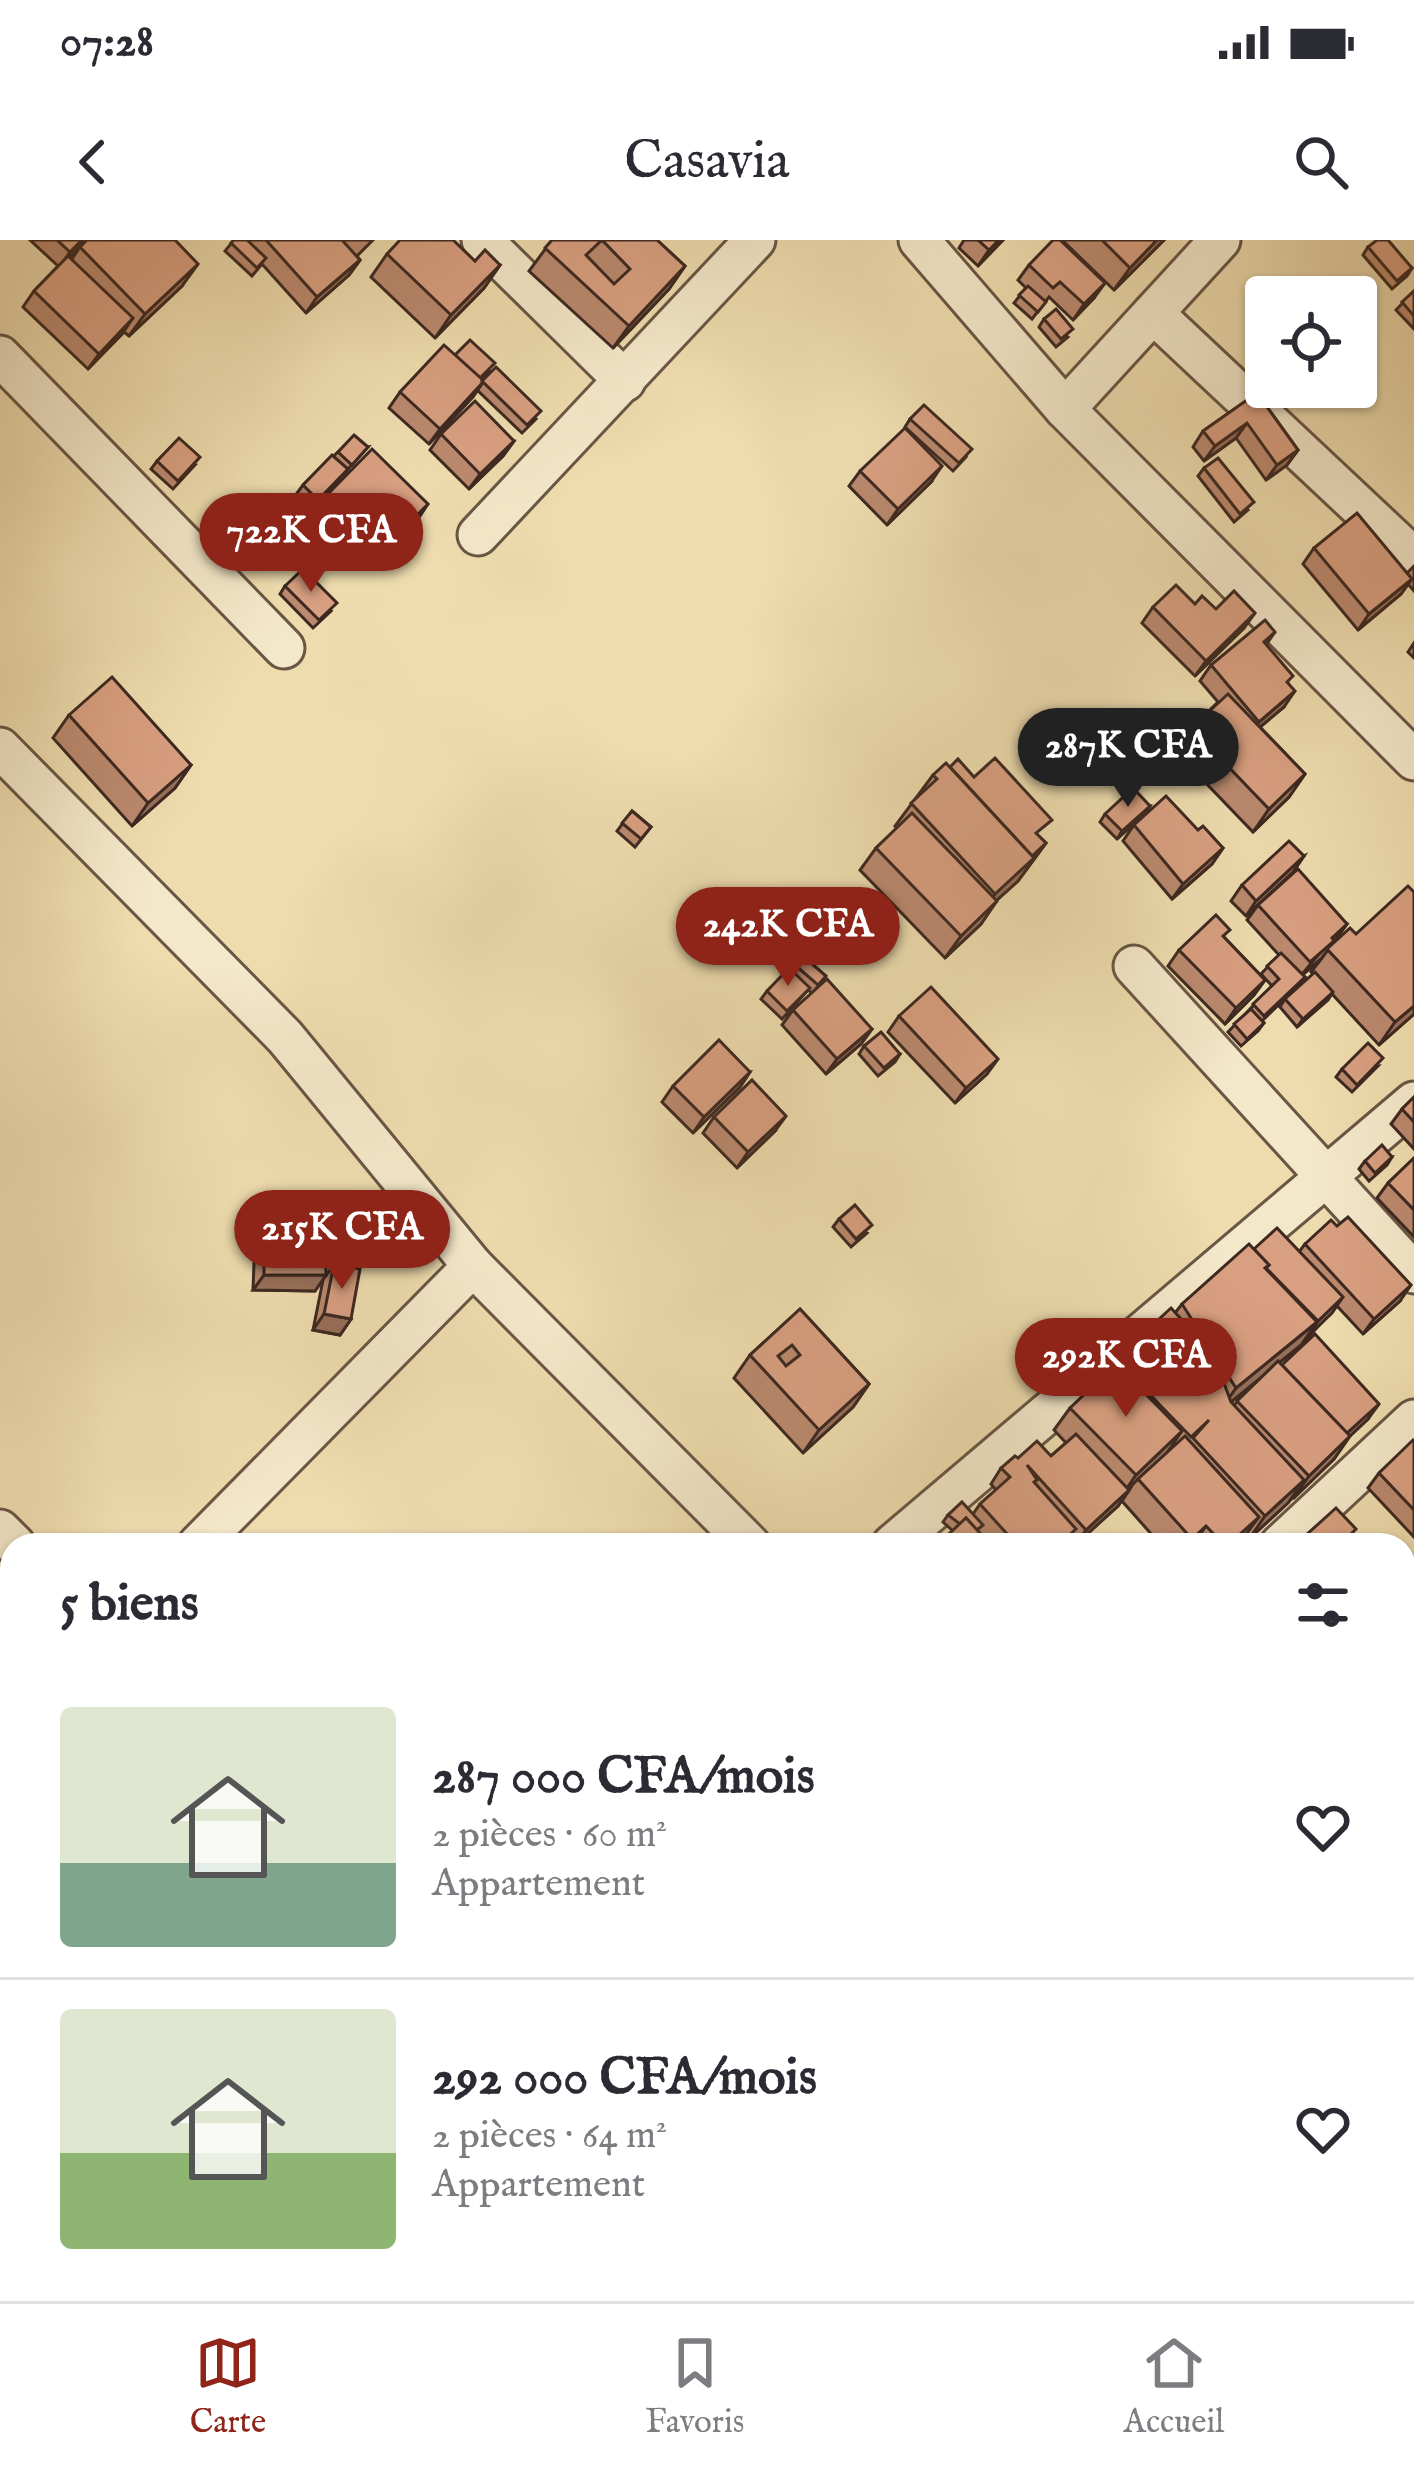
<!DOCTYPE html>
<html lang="fr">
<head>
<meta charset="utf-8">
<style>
  :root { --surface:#fff; --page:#f2f2f3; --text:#2b2b33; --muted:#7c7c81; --line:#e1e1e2; --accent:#8f2418 }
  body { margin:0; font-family:"IM FELL English",serif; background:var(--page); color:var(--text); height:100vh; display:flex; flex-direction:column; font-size:45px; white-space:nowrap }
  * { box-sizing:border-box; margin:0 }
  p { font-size:39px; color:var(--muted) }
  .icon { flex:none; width:66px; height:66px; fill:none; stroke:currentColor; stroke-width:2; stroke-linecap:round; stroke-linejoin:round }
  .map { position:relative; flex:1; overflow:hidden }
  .side { position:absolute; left:0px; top:1293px; width:1416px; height:768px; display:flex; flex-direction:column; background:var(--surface); border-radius:36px 36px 0 0; box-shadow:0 3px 9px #0004 }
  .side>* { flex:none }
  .controls { position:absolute; left:1245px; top:36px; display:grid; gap:24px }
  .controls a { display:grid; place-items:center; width:132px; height:132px; border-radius:12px; background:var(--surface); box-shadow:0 3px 9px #0004; font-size:60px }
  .price { position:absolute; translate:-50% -102px; padding:0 27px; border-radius:42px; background:var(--accent); color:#fff; font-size:39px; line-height:78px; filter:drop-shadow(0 3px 6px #0008) }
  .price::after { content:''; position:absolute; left:50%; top:72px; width:36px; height:27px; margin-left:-18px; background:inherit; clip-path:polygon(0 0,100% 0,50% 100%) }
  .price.active { background:#222; color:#fff }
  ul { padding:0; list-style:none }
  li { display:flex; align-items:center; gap:36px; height:300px; padding:0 60px }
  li+li { border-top:3px solid var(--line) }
  li span { display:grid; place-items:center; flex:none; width:336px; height:240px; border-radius:12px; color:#555 }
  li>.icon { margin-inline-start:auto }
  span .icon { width:144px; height:144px; fill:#fffc; stroke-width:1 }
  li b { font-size:51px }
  h2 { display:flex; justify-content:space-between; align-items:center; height:144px; padding:0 60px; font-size:51px }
  .status { display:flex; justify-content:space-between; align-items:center; height:84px; padding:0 60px; background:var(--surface); direction:ltr }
  .status svg { height:33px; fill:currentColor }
  header { display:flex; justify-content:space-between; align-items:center; height:156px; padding:0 60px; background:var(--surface); font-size:54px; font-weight:600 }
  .tab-bar { display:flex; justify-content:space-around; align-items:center; height:168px; border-top:3px solid var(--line); background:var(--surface); font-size:33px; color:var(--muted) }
  .tab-bar a { display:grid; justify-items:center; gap:6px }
  .tab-bar .active { color:var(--accent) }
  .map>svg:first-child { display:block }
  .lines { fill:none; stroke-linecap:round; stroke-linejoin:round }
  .lane-casing { stroke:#695644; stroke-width:24 }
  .street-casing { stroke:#695644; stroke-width:45 }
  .lane { stroke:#f4e8ca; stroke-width:18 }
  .street { stroke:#f4e8ca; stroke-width:39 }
  .wall { fill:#ba896e; stroke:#3d2921; stroke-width:3; fill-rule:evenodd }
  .shaded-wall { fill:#976f5a; stroke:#3d2921; stroke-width:3 }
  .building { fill:#d89f80; stroke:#3d2921; stroke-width:3; fill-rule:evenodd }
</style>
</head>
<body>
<div class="status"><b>07:28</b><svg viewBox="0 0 49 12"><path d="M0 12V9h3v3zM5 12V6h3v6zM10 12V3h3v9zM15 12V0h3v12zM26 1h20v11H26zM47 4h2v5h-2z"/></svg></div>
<header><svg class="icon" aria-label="back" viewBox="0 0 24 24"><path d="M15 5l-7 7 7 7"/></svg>Casavia<svg class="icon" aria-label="search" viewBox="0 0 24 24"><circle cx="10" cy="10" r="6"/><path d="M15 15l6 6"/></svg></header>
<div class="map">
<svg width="1414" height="2061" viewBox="0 0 1414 2061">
  <rect width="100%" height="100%" fill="#eedcae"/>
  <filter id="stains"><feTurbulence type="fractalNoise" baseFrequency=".00167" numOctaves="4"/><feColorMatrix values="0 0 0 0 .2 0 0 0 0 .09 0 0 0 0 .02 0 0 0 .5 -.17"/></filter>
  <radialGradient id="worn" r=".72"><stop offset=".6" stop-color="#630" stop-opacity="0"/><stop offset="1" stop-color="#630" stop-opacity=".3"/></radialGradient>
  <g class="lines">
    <defs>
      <polyline id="lane" points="1404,1682 1414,1674"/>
      <g id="street">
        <polyline points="482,0 625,141"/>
        <polyline points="919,0 1065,169 1414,520"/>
        <polyline points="1153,73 1414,318"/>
        <polyline points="0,116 284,408"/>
        <polyline points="1065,169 1220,0"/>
        <polyline points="478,295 755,0"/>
        <polyline points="0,508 285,797 473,1026 750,1305"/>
        <polyline points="1134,726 1414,1033"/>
        <polyline points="0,1290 15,1305"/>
        <polyline points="198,1305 473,1026"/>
        <polyline points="892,1305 1414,862"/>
        <polyline points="1280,1305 1414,1180"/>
        <polyline points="0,1504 12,1492"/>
        <polyline points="1404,1582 1414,1573"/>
        <polyline points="1404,1982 1414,1993"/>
        <polyline points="1072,2049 1084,2061"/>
        <polyline points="888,2061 897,2049"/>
      </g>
    </defs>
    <!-- lane casing -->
    <use href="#lane" class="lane-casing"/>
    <!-- street casing -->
    <use href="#street" class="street-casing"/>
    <!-- lane -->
    <use href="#lane" class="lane"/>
    <!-- street -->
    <use href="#street" class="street"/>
  </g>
  <!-- wall -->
  <g class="wall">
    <polygon points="30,0 86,0 69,17 72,19 80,7 182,46 129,96 124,92 88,129 23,67 34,51 58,26"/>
    <polygon points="234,0 373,0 357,16 360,20 349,35 306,73 262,24 252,36 225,11"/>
    <polygon points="552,0 657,0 685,26 669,49 613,108 529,31"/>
    <polygon points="964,0 1003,0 978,26 959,8"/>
    <polygon points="1062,0 1164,0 1114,50"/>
    <polygon points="1368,7 1412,28 1407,36 1392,49 1363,15"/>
    <polygon points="387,14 475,21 500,25 484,48 435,98 371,37"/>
    <polygon points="1029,25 1094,58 1073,80 1049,57 1032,79 1014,63 1026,48 1018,40"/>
    <polygon points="1414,51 1414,89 1396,70"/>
    <polygon points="1044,79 1068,97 1056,107 1039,87"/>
    <polygon points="455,115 489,131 481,139 536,179 522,193 477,150 429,204 389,168 400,152"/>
    <polygon points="1257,153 1298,210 1287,225 1266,240 1236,198 1204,221 1193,207 1203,191"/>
    <polygon points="910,179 966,217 953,231 905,187"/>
    <polygon points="441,194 514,201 503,216 469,249 430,210"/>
    <polygon points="368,207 313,268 297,253 303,245 338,212"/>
    <polygon points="157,221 195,225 173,249 151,229"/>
    <polygon points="1204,228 1248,270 1234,282 1198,236"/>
    <polygon points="860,231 931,242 887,285 849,246"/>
    <polygon points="326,256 418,279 372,326 315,271"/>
    <polygon points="1314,308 1407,333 1414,326 1414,351 1408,344 1401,354 1358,390 1303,324"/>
    <polygon points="285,346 331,371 313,388 280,354"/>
    <polygon points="1195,364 1216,369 1244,388 1195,436 1142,383 1153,367"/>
    <polygon points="1275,392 1266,405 1288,443 1284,467 1260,487 1305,534 1289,557 1253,592 1175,511 1191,488 1218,462 1200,441 1211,425"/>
    <polygon points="1414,403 1414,418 1408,412"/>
    <polygon points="69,475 191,525 175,548 132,586 53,498"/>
    <polygon points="950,527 974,537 1046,603 1018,641 996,661 981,684 945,718 860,630 876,608 897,588 895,586 933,535"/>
    <polygon points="1150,566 1145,574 1117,599 1100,582 1105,574"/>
    <polygon points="632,571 651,587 635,607 617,591"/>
    <polygon points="1134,585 1198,590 1223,608 1212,624 1172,659 1123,601"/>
    <polygon points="1304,616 1293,632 1246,676 1231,661 1242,645"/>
    <polygon points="1258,665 1347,684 1329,708 1414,774 1379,805 1332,754 1297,787 1280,767 1285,759 1313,734 1311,732 1322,718 1302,735 1305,737 1299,745 1262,781 1264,783 1258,791 1241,806 1228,792 1272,746 1261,734 1279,715 1247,680"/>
    <polygon points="1224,697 1265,740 1254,755 1225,784 1168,726 1179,710"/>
    <polygon points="803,716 820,744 813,752 872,789 861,804 826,834 782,785 793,770 812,753 808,750 782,779 761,759 767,751 792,731"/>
    <polygon points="899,776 987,834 955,863 888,792"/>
    <polygon points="864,806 900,814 895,822 878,836 859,814"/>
    <polygon points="1378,826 1352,852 1336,837 1342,829"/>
    <polygon points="750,832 740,847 693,893 662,862 673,846"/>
    <polygon points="1414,857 1414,909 1391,884 1402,869"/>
    <polygon points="714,877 775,891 737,928 703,893"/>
    <polygon points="1392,917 1387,925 1369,941 1359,929 1365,921"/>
    <polygon points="1414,918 1414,997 1377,958 1388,943"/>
    <polygon points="839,979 867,993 851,1007 833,987"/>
    <path d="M1305,1004l95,57 -37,33 -26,-28 -36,39 -22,18 89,56 -18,17 -16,23 -85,80 -3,-3 -8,9h-77l-39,-44 10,-15 -14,20 -43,39 -6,-6 -4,6h-73l-39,-14 -10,-9 5,-7 25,-1 7,-10 16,-14 -5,-6 10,-16 17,-10 33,-2 15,-13 -12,-13 16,-22 56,-34 10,-10 -8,-8 16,-23 31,-20 7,-9 72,-55 45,3zM1258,1140l-24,25 -3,-3z"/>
    <polygon points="264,1008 326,1035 315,1051 253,1050 254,1023"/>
    <polygon points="334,1024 351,1079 340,1095 313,1090 323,1040"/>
    <polygon points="800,1069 869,1144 853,1167 803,1213 734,1138 750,1115"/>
    <polygon points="1414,1201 1414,1297 1368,1248 1379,1233"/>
    <polygon points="1414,1358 1414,1541 1404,1550 1404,1372"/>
    <polygon points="1414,1947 1414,1973 1404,1963 1404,1959"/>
    <polygon points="775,2049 830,2049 819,2061 783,2061 773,2052"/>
  </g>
  <!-- shaded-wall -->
  <g class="shaded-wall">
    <polygon points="82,0 86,0 59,28 70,12"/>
    <polygon points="999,0 1003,0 978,26 989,10"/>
    <polygon points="1157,0 1164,0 1114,50 1130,28"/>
    <polygon points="360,20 349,35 306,73 317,57"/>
    <polygon points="198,24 182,46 129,96 145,74"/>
    <polygon points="500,25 484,48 435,98 451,75"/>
    <polygon points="685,26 669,49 613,108 629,86"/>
    <polygon points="1105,43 1094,58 1073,80 1084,64"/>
    <polygon points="133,78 122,94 88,129 99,114"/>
    <polygon points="484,141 473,157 429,204 440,189"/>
    <polygon points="1247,183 1236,198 1204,221 1215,206"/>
    <polygon points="514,201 503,216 469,249 480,234"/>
    <polygon points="1298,210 1287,225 1266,240 1277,225"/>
    <polygon points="942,226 931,242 887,285 898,269"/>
    <polygon points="428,264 418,279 372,326 383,310"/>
    <polygon points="1412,339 1401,354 1358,390 1369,374"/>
    <polygon points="1255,373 1244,388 1195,436 1206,421"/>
    <polygon points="1295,451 1284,467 1248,497 1259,482"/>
    <polygon points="191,525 175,548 132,586 148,563"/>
    <polygon points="1305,534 1289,557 1253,592 1269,569"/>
    <polygon points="1150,566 1145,574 1117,599 1122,591"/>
    <polygon points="1046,603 1018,641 979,676 995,654"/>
    <polygon points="1223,608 1212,624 1172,659 1183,644"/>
    <polygon points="1304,616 1293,632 1246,676 1256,661"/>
    <polygon points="997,661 981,684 945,718 961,696"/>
    <polygon points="1347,684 1322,718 1299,738 1332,698"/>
    <polygon points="1265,740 1254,755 1225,784 1236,768"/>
    <polygon points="1333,752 1328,760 1297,787 1303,779"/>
    <polygon points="1414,766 1414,774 1379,805 1395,782"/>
    <polygon points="872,789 861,804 826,834 837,819"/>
    <polygon points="998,819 987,834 955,863 966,848"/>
    <polygon points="750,832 740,847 693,893 704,877"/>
    <polygon points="786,876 775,891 737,928 748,912"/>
    <polygon points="264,1035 326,1035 315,1051 253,1050"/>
    <polygon points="1411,1045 1400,1061 1363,1094 1374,1079"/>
    <polygon points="1343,1057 1332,1073 1307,1097 1318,1081"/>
    <polygon points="324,1074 351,1079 340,1095 313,1090"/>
    <polygon points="1317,1082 1301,1105 1220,1171 1236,1148"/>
    <polygon points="869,1144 853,1167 803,1213 819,1190"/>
    <polygon points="1379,1164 1368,1179 1332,1213 1343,1197"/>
    <polygon points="1182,1191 1166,1214 1138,1239 1120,1258 1136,1235"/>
    <polygon points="1350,1196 1334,1219 1293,1259 1309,1236"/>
    <polygon points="1304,1240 1288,1263 1249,1299 1265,1276"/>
    <polygon points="1129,1250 1118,1266 1075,1305 1086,1290"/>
    <polygon points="1259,1277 1238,1305 1228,1305"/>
    <polygon points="1206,1286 1193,1305 1188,1305 1192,1299"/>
    <polygon points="1414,1532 1414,1541 1404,1550 1404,1543"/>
  </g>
  <!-- building -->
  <g class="building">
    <polygon points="57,0 82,0 70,12"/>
    <polygon points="87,0 175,0 198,24 145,74 80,7"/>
    <polygon points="234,0 247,0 266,18 257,28 231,3"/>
    <polygon points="266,0 342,0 360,20 317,57"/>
    <polygon points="400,0 453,0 475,21 485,10 500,25 451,75 387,14"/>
    <polygon points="552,0 602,0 586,15 614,44 630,29 602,0 657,0 685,26 629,86 545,8"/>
    <polygon points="978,0 999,0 989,10"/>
    <polygon points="1053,0 1060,0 1105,43 1084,64 1060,42 1053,48 1029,25"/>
    <polygon points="1102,0 1157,0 1130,28"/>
    <polygon points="1377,0 1388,0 1412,28 1397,41 1368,7"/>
    <polygon points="68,16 133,78 99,114 34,51"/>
    <polygon points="1028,46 1046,62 1038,72 1019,55"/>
    <polygon points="1414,51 1414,76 1402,62"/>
    <polygon points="1056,69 1073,89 1061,99 1044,79"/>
    <polygon points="470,100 495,123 480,138 455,115"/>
    <polygon points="444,105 484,141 440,189 400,152"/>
    <polygon points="496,127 541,171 527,185 482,141"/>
    <polygon points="1257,153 1298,210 1277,225 1247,183 1215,206 1203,191"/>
    <polygon points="475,161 514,201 480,234 441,194"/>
    <polygon points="924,165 972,209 959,223 910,179"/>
    <polygon points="905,188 942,226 898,269 860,231"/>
    <polygon points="354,195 368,207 352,225 338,212"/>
    <polygon points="179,198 200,217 178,241 157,221"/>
    <polygon points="372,209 428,264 383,310 326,256"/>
    <polygon points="332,215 348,229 318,260 303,245"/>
    <polygon points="1218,218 1254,262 1240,274 1204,228"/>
    <polygon points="1357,273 1412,339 1369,374 1314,308"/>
    <polygon points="303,329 337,363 319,380 285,346"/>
    <polygon points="1176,345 1195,364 1202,356 1216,369 1234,351 1255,373 1206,421 1153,367"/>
    <polygon points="1265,380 1275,392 1264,402 1293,436 1287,442 1295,451 1259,482 1211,425"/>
    <polygon points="112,437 191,525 148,563 69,475"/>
    <polygon points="1228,454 1305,534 1269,569 1191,488"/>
    <polygon points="995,518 1052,580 1036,593 1046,603 1032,616 950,527 958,519 974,537"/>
    <polygon points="946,523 1034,618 995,654 911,563 937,539 933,535"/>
    <polygon points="1133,548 1150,566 1122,591 1105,574"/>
    <polygon points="1166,556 1198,590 1203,586 1223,608 1183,644 1134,585"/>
    <polygon points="632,571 651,587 641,599 622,583"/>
    <polygon points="912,573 997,661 961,696 876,608"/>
    <polygon points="1289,601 1304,616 1256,661 1242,645"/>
    <polygon points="1298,629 1347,684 1332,698 1334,701 1310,722 1258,665"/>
    <polygon points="1408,646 1414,652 1414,766 1395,782 1327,709 1350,688 1356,694"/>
    <polygon points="1216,675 1230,690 1223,696 1265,740 1236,768 1179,710"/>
    <polygon points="1281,713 1305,737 1264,776 1253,764 1279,739 1267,726"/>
    <polygon points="803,716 826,736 818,745 795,725"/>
    <polygon points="789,728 810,748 787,771 767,751"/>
    <polygon points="1315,732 1333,752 1303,779 1285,759"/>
    <polygon points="827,739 872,789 837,819 793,770"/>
    <polygon points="931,747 998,819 966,848 899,776"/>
    <polygon points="1251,769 1264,783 1247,799 1234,784"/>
    <polygon points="881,792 900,814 884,828 864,806"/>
    <polygon points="719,800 750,832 704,877 673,846"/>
    <polygon points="1368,803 1383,818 1357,845 1342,829"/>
    <polygon points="752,840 786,876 748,912 714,877"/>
    <polygon points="1414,857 1414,882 1402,869"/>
    <polygon points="1382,905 1392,917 1375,933 1365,921"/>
    <polygon points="1414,918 1414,970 1388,943"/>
    <polygon points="855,965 872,985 856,999 839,979"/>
    <polygon points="1348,977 1411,1045 1374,1079 1305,1004 1331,980 1337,986"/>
    <polygon points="1277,988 1343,1057 1318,1081 1266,1028 1269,1025 1254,1009"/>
    <polygon points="1249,1004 1269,1025 1265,1028 1317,1082 1236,1148 1182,1064"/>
    <polygon points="264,1008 326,1009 326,1035 264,1035"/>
    <polygon points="334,1024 360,1029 351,1079 324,1074"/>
    <polygon points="1171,1068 1204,1104 1198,1108 1208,1127 1218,1127 1231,1162 1304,1240 1265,1276 1193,1198 1209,1180 1191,1197 1128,1132 1156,1105 1144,1093"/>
    <path d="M800,1069l69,75 -50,46 -69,-75zM792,1105l8,10 -14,11 -8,-10z"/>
    <polygon points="1315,1094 1379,1164 1347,1193 1282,1125"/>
    <polygon points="1278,1121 1350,1196 1309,1236 1237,1161"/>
    <polygon points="1116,1124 1182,1191 1136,1235 1070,1168"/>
    <polygon points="1076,1194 1129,1250 1086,1290 1027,1225 1037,1240 1034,1242 1076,1289 1058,1305 1017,1305 980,1264 1010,1237 1001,1228 1015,1216 1018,1218 1037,1201 1051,1216"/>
    <polygon points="1185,1196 1259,1277 1228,1305 1224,1305 1206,1286 1192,1299 1138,1239"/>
    <polygon points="1413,1200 1414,1201 1414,1270 1379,1233"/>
    <polygon points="962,1262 983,1285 977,1290 966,1278 960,1284 948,1275"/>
    <polygon points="1336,1268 1356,1289 1351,1294 1361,1305 1295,1305"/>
    <polygon points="966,1278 991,1305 937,1305"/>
    <polygon points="0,1333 12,1343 12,1349 5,1356 0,1352"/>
    <polygon points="1404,1351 1412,1359 1404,1366"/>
    <polygon points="0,1352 12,1362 12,1430 0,1444"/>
    <polygon points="1414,1369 1414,1449 1404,1438 1404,1377"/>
    <polygon points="1404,1444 1414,1455 1414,1532 1407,1538 1404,1535"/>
    <polygon points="1404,2036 1414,2047 1414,2061 1368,2061 1380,2049 1404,2049"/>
    <polygon points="798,2049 826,2049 815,2061 811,2061"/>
  </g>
  <rect width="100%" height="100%" filter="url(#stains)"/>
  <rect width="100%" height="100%" fill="url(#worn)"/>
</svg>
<div class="controls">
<a><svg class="icon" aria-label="locate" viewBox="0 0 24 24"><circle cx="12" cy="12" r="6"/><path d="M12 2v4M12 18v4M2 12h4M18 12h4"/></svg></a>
</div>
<b class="price" style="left:311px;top:355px">722K CFA</b>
<b class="price active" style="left:1128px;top:570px">287K CFA</b>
<b class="price" style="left:788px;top:749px">242K CFA</b>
<b class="price" style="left:342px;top:1052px">215K CFA</b>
<b class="price" style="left:1126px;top:1180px">292K CFA</b>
<section class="side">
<h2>5 biens<svg class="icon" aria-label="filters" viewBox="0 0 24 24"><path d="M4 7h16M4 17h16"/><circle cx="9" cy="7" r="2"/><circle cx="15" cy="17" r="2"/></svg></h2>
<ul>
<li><span style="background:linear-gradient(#dfe7d0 65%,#7fa58c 0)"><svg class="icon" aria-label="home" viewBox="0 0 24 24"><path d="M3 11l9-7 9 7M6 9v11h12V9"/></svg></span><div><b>287 000 CFA/mois</b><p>2 pièces · 60 m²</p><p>Appartement</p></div><svg class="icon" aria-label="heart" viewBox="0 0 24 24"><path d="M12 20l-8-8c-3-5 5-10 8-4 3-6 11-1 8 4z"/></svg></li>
<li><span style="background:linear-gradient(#dfe7d0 60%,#8fb573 0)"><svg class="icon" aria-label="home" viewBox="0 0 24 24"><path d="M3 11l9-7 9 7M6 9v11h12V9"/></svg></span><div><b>292 000 CFA/mois</b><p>2 pièces · 64 m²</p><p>Appartement</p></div><svg class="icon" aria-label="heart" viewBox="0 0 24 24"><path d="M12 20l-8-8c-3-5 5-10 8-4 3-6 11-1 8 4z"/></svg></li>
</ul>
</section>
</div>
<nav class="tab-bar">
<a class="active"><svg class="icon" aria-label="map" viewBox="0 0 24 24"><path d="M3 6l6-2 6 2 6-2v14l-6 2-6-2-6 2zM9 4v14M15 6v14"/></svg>Carte</a>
<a><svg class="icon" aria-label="saved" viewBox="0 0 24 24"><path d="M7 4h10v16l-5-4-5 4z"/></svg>Favoris</a>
<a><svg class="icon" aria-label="home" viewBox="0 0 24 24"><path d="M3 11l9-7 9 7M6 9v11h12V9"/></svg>Accueil</a>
</nav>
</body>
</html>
